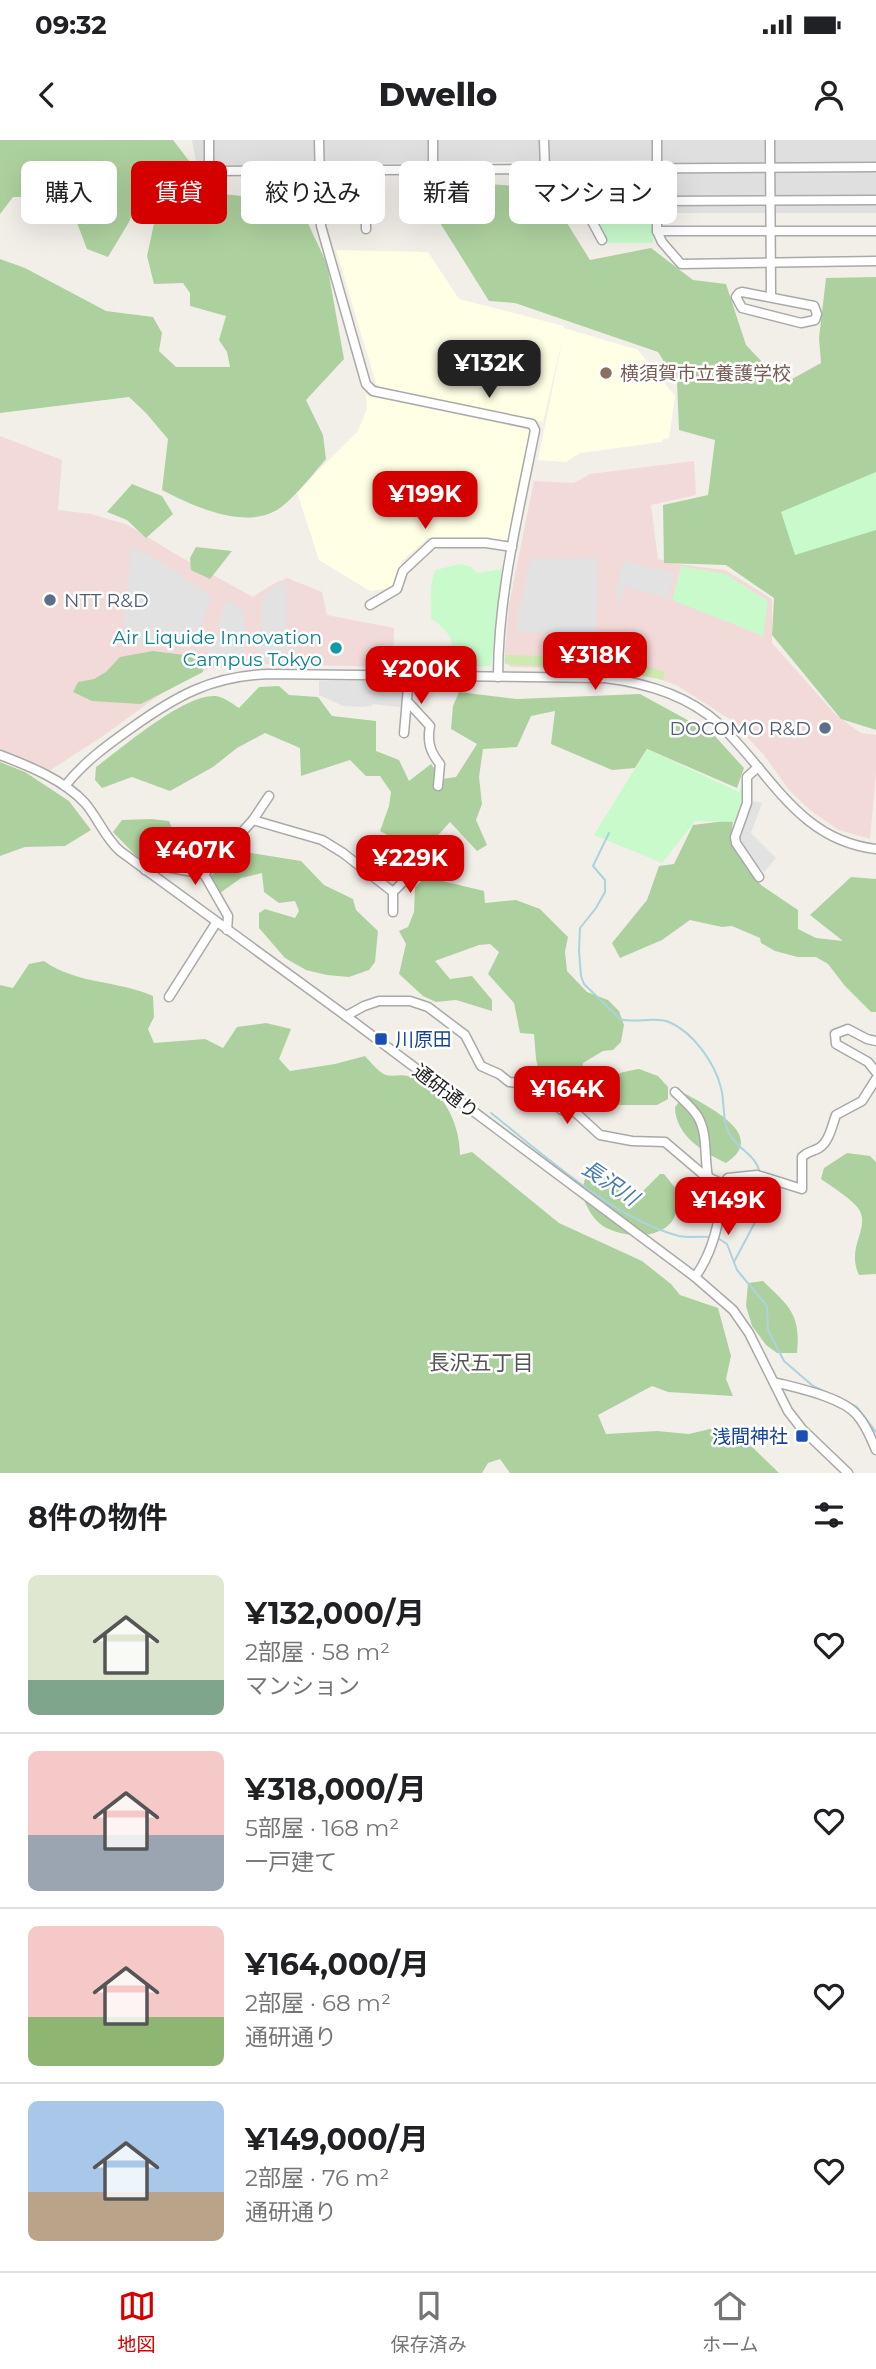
<!DOCTYPE html>
<html lang="ja">
<head>
<meta charset="utf-8">
<style>
  :root { --surface:#fff; --page:#f6f6f6; --text:#202124; --muted:#757577; --line:#e0e0e0; --accent:#d40000 }
  body { margin:0; font-family:Montserrat,"Noto Sans JP",sans-serif; background:var(--page); color:var(--text); height:100vh; display:flex; flex-direction:column; font-size:26px; white-space:nowrap }
  * { box-sizing:border-box; margin:0 }
  p { font-size:23px; color:var(--muted) }
  .icon { flex:none; width:38px; height:38px; fill:none; stroke:currentColor; stroke-width:2; stroke-linecap:round; stroke-linejoin:round }
  .map { position:relative; height:1333px; overflow:hidden }
  .panel { display:flex; flex-direction:column; background:var(--surface); flex:1 }
  .panel>* { flex:none }
  .banner { position:absolute; left:21px; top:21px; width:835px; height:63px; display:flex; gap:14px }
  .price { position:absolute; translate:-50% -60px; padding:0 16px; border-radius:14px; background:var(--accent); color:#fff; font-size:23px; line-height:46px; filter:drop-shadow(0 2px 4px #0008) }
  .price::after { content:''; position:absolute; left:50%; top:42px; width:21px; height:16px; margin-left:-10px; background:inherit; clip-path:polygon(0 0,100% 0,50% 100%) }
  .price.selected { background:#222; color:#fff }
  ul { padding:0; list-style:none }
  li { display:flex; align-items:center; gap:21px; height:175px; padding:0 28px }
  li+li { border-top:2px solid var(--line) }
  li span { display:grid; place-items:center; flex:none; width:196px; height:140px; border-radius:10px; color:#555 }
  li>.icon { margin-inline-start:auto }
  span .icon { width:84px; height:84px; fill:#fffc; stroke-width:1 }
  li b { font-size:30px }
  h2 { display:flex; justify-content:space-between; align-items:center; height:84px; padding:0 28px; font-size:30px }
  .pill { padding:0 24px; border-radius:10px; background:var(--surface); box-shadow:0 7px 28px #0002; font-size:24px; line-height:63px }
  .pill.selected { background:var(--accent); color:#fff }
  .status { display:flex; justify-content:space-between; align-items:center; height:49px; padding:0 35px; background:var(--surface); direction:ltr }
  .status svg { height:19px; fill:currentColor }
  header { display:flex; justify-content:space-between; align-items:center; height:91px; padding:0 28px; background:var(--surface); font-size:32px; font-weight:800 }
  .dock { display:flex; justify-content:space-around; align-items:center; height:98px; border-top:2px solid var(--line); background:var(--surface); font-size:19px; color:var(--muted) }
  .dock a { display:grid; justify-items:center; gap:4px }
  .dock .selected { color:var(--accent) }
  .map>svg:first-child { display:block }
  .residential { fill:#e0dfdf }
  .commercial { fill:#f2dad9 }
  .education { fill:#ffffe5 }
  .grass { fill:#cdebb0 }
  .forest { fill:#add19e }
  .park { fill:#c8facc }
  .parking { fill:#e2e2e2 }
  .lines { fill:none; stroke-linecap:round; stroke-linejoin:round }
  .stream { stroke:#aad3df; stroke-width:2 }
  .minor-casing { stroke:#a9a9a9; stroke-width:11 }
  .minor { stroke:#fff; stroke-width:8 }
  .education-dot { fill:#8d6e63; stroke:#fff; stroke-width:2.5 }
  .service-dot { fill:#5c6f8a; stroke:#fff; stroke-width:2.5 }
  .culture-dot { fill:#0f9aa8; stroke:#fff; stroke-width:2.5 }
  .transit-dot { fill:#1a4fb4; stroke:#fff; stroke-width:2.5 }
  .labels { text-anchor:middle; stroke-width:5; stroke-linejoin:round; paint-order:stroke }
  .education-label { font-size:19px; fill:#785e54; stroke:#fff; text-anchor:start }
  .service-label { font-size:19px; fill:#4e5e75; stroke:#fff; text-anchor:start }
  .culture-label { font-size:19px; fill:#0d838f; stroke:#fff; text-anchor:end }
  .transit-label { font-size:19px; fill:#164399; stroke:#fff; text-anchor:start }
  .street-label { font-size:19px; fill:#222; stroke:#fff }
  .water-label { font-size:21px; font-style:italic; fill:#4a7aab; stroke:#fff }
  .neighbourhood-label { font-size:21px; fill:#555; stroke:#fff }
</style>
</head>
<body>
<div class="status"><b>09:32</b><svg viewBox="0 0 49 12"><path d="M0 12V9h3v3zM5 12V6h3v6zM10 12V3h3v9zM15 12V0h3v12zM26 1h20v11H26zM47 4h2v5h-2z"/></svg></div>
<header><svg class="icon" aria-label="back" viewBox="0 0 24 24"><path d="M15 5l-7 7 7 7"/></svg>Dwello<svg class="icon" aria-label="person" viewBox="0 0 24 24"><circle cx="12" cy="8" r="4"/><path d="M4 21q1-7 8-7t8 7"/></svg></header>
<div class="map">
<svg width="876" height="1333" viewBox="0 0 876 1333">
  <rect width="100%" height="100%" fill="#f2efe9"/>
  <!-- residential -->
  <polygon class="residential" points="192,0 876,0 876,73 668,73 668,20 197,26"/>
  <!-- commercial -->
  <g class="commercial">
    <polygon points="0,296 62,320 58,370 91,374 128,385 177,415 253,457 273,444 287,438 322,452 327,475 394,488 393,527 248,524 209,529 188,538 158,556 103,596 49,631 0,609"/>
    <polygon points="694,321 696,355 651,365 658,419 677,424 725,430 772,459 772,503 836,575 861,593 876,595 876,632 870,699 839,690 811,671 789,650 764,615 731,580 678,546 649,535 621,529 511,527 504,522 509,464 534,341 574,343 590,334"/>
  </g>
  <!-- education -->
  <g class="education">
    <polygon points="336,110 428,112 459,159 564,186 564,188 638,210 675,256 669,298 663,299 662,302 580,313 566,322 538,320 564,192 543,282 380,247 376,243"/>
    <polygon points="366,255 530,290 532,294 508,400 428,398 402,421 396,447 370,451 319,420 297,352 358,291 367,269"/>
  </g>
  <!-- grass -->
  <polygon class="grass" points="505,515 622,518 665,532 663,540 619,531 505,524"/>
  <!-- forest -->
  <g class="forest">
    <path d="M0,0h173l20,26 7,21 11,8 12,-1 75,8 29,62 17,95 -38,41 17,35 3,24c-13,15 -26,32 -41,45 -33,30 -90,3 -123,-14l6,-51 -22,-26 -17,-16 -129,16v-154l25,9 81,43 47,6 9,16 -3,18 17,16h54l-3,-15 -8,-12 7,-24 -36,-10v-13l-7,-10 -29,1 -7,-28 8,-37 -20,-13 -6,16 -21,35 -21,-8 -16,-42 -44,-10h-14l-13,17z"/>
    <polygon points="454,42 517,46 552,59 590,120 651,108 693,140 726,144 746,205 783,244 821,223 819,198 826,138 876,137 876,590 841,579 772,495 774,458 726,425 664,423 663,365 708,355 715,300 679,290 677,242 658,212 515,163 489,161 437,78"/>
    <polygon points="132,344 162,356 173,374 146,398 127,380 107,372"/>
    <polygon points="196,407 232,411 210,439 191,430 190,418"/>
    <polygon points="153,511 185,515 201,522 203,532 141,564 92,561 73,552 78,542 94,539 106,532 120,517"/>
    <path d="M279,546l10,9 29,2 14,19 44,5v30l23,9 10,21 22,-17 11,15 14,-2 21,-33 -26,-15 2,-23 6,-14 58,7 123,-5 73,40 31,34 -7,20 -90,-39 -12,19 -23,2 -61,-26 4,-33 -24,5 -14,31 -34,2 -4,28 3,27 -6,16 11,25 -10,6 -27,-29 -18,20 -7,13c-24,0 -26,-15 -45,-24l9,-25 2,-14 -11,-16h-14l-16,-16 -49,16 -1,-28 -35,-15 -28,15 -24,19 -43,24 -38,-14 -30,11 -7,-8 1,-13c26,-19 89,-74 120,-71 8,1 17,8 23,12l20,-21z"/>
    <polygon points="0,622 25,632 69,661 91,690 65,706 25,707 0,716"/>
    <path d="M151,679l18,2c8,18 6,27 -9,40l-21,-2 -26,-27 9,-12z"/>
    <polygon points="733,680 731,702 761,745 798,770 798,789 816,798 843,801 810,775 851,737 876,739 876,872 871,872 845,846 828,824 816,817 798,817 775,811 761,803 760,798 732,786 722,787 690,780 662,800 620,818 612,803 647,760 659,726 674,724 693,685"/>
    <path d="M251,713l50,8 23,24 29,14 3,11 22,21 -3,31 -6,8 -20,7 -22,-2 -21,-5 -21,-12 -26,-30v-15l6,-4 30,9 4,-7 -4,-10 -16,2 -15,-11 -2,-19 -21,5 -25,18 -9,-11c6,-19 26,-25 44,-32z"/>
    <polygon points="426,737 484,751 485,763 516,760 540,769 568,797 565,812 567,831 587,852 608,860 619,871 624,885 621,902 613,910 603,911 583,923 580,955 566,959 543,947 536,919 534,894 520,893 514,863 488,834 499,812 490,804 479,805 435,821 450,839 472,836 492,860 492,871 456,860 436,862 423,856 399,834 406,804 399,791 408,787 414,772 415,747"/>
    <path d="M44,821c34,24 74,19 109,35l1,21 -6,12 6,14 51,-4 18,9 14,-21 29,-4 25,6 -12,30 11,12 45,-7 30,-8c5,5 13,16 21,19 6,2 15,-1 22,1 34,9 52,47 52,79l12,-3 87,71 83,38 29,23 9,11 38,13 13,48 -5,23 7,17 -65,-4 -16,-6 -54,29 8,19 51,-3 32,3 25,-6 14,2 13,6 38,37h-269l-10,-14 -12,4 -6,10h-482v-488l13,3 16,-24z"/>
    <path d="M639,929l19,7 10,11v12l-11,6h-60l-1,-15c12,-15 24,-18 43,-21z"/>
    <path d="M686,954c22,13 83,41 40,69 -22,-10 -51,-28 -51,-56z"/>
    <path d="M847,1013l23,3 6,6v112l-17,1c-13,-27 10,-45 1,-64 -5,-10 -29,-25 -39,-32l3,-11z"/>
    <path d="M594,1030l9,2 20,21 15,3 22,-22h4l13,16c0,9 1,21 -3,28 -12,24 -58,20 -75,5 -9,-8 -13,-19 -18,-29l6,-23z"/>
    <path d="M763,1141c26,25 38,33 34,72h-20l-11,-8 -14,-19 -6,-20 2,-23z"/>
  </g>
  <!-- park -->
  <g class="park">
    <polygon points="565,33 653,33 653,103 606,103 571,39"/>
    <polygon points="876,332 876,390 795,415 781,372"/>
    <path d="M459,424l11,2 7,7 25,-4 -11,97 -44,1c10,-25 6,-32 -16,-49 2,-17 -4,-32 5,-48z"/>
    <polygon points="681,426 726,434 768,461 763,496 672,460"/>
    <polygon points="647,609 739,652 749,627 737,682 695,681 662,723 594,695"/>
  </g>
  <!-- parking -->
  <g class="parking">
    <polygon points="131,406 168,426 212,457 201,486 199,500 192,503 122,504"/>
    <polygon points="598,418 596,492 518,492 517,479 531,419"/>
    <polygon points="624,421 675,434 668,459 625,445 618,469 616,448"/>
    <polygon points="287,441 286,525 269,524 268,520 258,521 262,459 274,446"/>
    <polygon points="226,462 235,464 244,472 245,523 209,528 205,514 219,496 219,482"/>
    <polygon points="319,541 405,541 406,568 373,564 372,566 359,567 343,566 319,555"/>
    <polygon points="753,661 762,663 751,693 776,718 764,732 742,708 738,698"/>
  </g>
  <g class="lines">
    <!-- stream -->
    <g class="stream">
      <path d="M609,693l-16,33 12,14v12l-9,16 -16,20 -1,23 2,25 3,8 36,35c16,5 33,-3 49,3 24,10 46,41 52,66 4,14 1,31 7,43 8,19 27,21 32,42"/>
      <path d="M491,973c52,41 123,106 188,123 11,2 20,0 31,1"/>
      <polyline points="716,1097 727,1104 737,1130 767,1166 768,1190 784,1221 813,1246 857,1267 876,1292"/>
      <polyline points="734,1122 762,1069 761,1039"/>
    </g>
    <defs>
      <g id="minor">
        <polyline points="209,0 209,31 876,27"/>
        <path d="M319,0l2,86 45,158 7,7 159,33 3,6c-16,82 -37,164 -37,247"/>
        <polyline points="433,0 433,30"/>
        <polyline points="544,0 545,29"/>
        <polyline points="657,0 657,91 662,102 681,124 876,121"/>
        <polyline points="770,0 771,156"/>
        <polyline points="558,29 571,42 602,100"/>
        <polyline points="365,30 366,89"/>
        <polyline points="657,61 876,60"/>
        <polyline points="657,91 876,91"/>
        <polygon points="742,152 814,166 817,174 815,180 801,183 742,168 736,157 739,153"/>
        <polyline points="370,465 397,449 403,431 433,403 486,403 512,407"/>
        <path d="M407,561l23,25c-3,15 0,26 10,38l-2,22"/>
        <polyline points="404,593 409,536"/>
        <path d="M0,615c29,11 64,25 85,48 13,15 20,35 35,48l226,165 349,261 38,33 16,23 39,78 14,18 46,44"/>
        <polyline points="758,627 747,637 747,663 735,697 736,703 759,737"/>
        <path d="M65,646c19,-24 41,-40 65,-57 46,-33 81,-53 139,-55l336,4c41,5 82,17 113,45 52,48 79,117 158,126"/>
        <polyline points="253,680 322,700 343,713 393,752"/>
        <polyline points="145,730 155,725 204,734 228,776 227,790"/>
        <polyline points="204,734 253,680 269,656"/>
        <polyline points="393,772 393,752 412,733"/>
        <polyline points="169,857 216,783"/>
        <path d="M346,876l18,-10 15,-5h31l18,6 37,28 16,31 18,8 10,8 11,1 11,4 31,23 13,2 25,23 32,6 33,1 40,34 18,8 5,-6 29,-3 45,14v-32c6,-6 10,-5 17,-9 10,-6 13,-22 17,-33l26,-14 14,-22"/>
        <polyline points="876,901 867,899 848,889 835,894 836,904 868,922 876,932"/>
        <path d="M675,952c7,7 18,16 23,25 10,17 6,41 10,60"/>
        <path d="M695,1137c19,-26 26,-61 28,-93"/>
        <path d="M774,1242c23,6 68,15 83,33 9,10 14,23 19,35"/>
      </g>
    </defs>
    <!-- minor casing -->
    <use href="#minor" class="minor-casing"/>
    <!-- minor -->
    <use href="#minor" class="minor"/>
  </g>
  <!-- markers -->
  <circle class="education-dot" cx="606" cy="233" r="7"/>
  <g class="service-dot">
    <circle cx="50" cy="460" r="7"/>
    <circle cx="825" cy="588" r="7"/>
  </g>
  <circle class="culture-dot" cx="336" cy="508" r="7"/>
  <g class="transit-dot">
    <rect x="374" y="892" width="14" height="14" rx="3.5"/>
    <rect x="795" y="1289" width="14" height="14" rx="3.5"/>
  </g>
  <g class="labels">
    <!-- education labels -->
    <g class="education-label">
      <text x="620" y="240">横須賀市立養護学校</text>
    </g>
    <!-- service labels -->
    <g class="service-label">
      <text x="64" y="467">NTT R&amp;D</text>
      <text x="811" y="595" text-anchor="end">DOCOMO R&amp;D</text>
    </g>
    <!-- culture labels -->
    <g class="culture-label">
      <text x="322" y="504">Air Liquide Innovation<tspan x="322" dy="22">Campus Tokyo</tspan></text>
    </g>
    <!-- transit labels -->
    <g class="transit-label">
      <text x="395" y="906">川原田</text>
      <text x="788" y="1303" text-anchor="end">浅間神社</text>
    </g>
    <!-- street labels -->
    <g class="street-label">
      <text transform="translate(446 951) rotate(37)" y="7">通研通り</text>
    </g>
    <!-- water labels -->
    <g class="water-label">
      <text transform="translate(610 1043) rotate(34)" y="7">長沢川</text>
    </g>
    <!-- neighbourhood labels -->
    <g class="neighbourhood-label">
      <text x="481" y="1230">長沢五丁目</text>
    </g>
  </g>
</svg>
<b class="price selected" style="left:489px;top:260px">¥132K</b>
<b class="price" style="left:425px;top:391px">¥199K</b>
<b class="price" style="left:595px;top:552px">¥318K</b>
<b class="price" style="left:421px;top:566px">¥200K</b>
<b class="price" style="left:195px;top:747px">¥407K</b>
<b class="price" style="left:410px;top:755px">¥229K</b>
<b class="price" style="left:567px;top:986px">¥164K</b>
<b class="price" style="left:728px;top:1097px">¥149K</b>
<div class="banner">
<a class="pill">購入</a>
<a class="pill selected">賃貸</a>
<a class="pill">絞り込み</a>
<a class="pill">新着</a>
<a class="pill">マンション</a>
</div>
</div>
<section class="panel">
<h2>8件の物件<svg class="icon" aria-label="filters" viewBox="0 0 24 24"><path d="M4 7h16M4 17h16"/><circle cx="9" cy="7" r="2"/><circle cx="15" cy="17" r="2"/></svg></h2>
<ul>
<li><span style="background:linear-gradient(#dfe7d0 75%,#7fa58c 0)"><svg class="icon" aria-label="home" viewBox="0 0 24 24"><path d="M3 11l9-7 9 7M6 9v11h12V9"/></svg></span><div><b>¥132,000/月</b><p>2部屋 · 58 m²</p><p>マンション</p></div><svg class="icon" aria-label="heart" viewBox="0 0 24 24"><path d="M12 20l-8-8c-3-5 5-10 8-4 3-6 11-1 8 4z"/></svg></li>
<li><span style="background:linear-gradient(#f6c9c9 60%,#9aa5b1 0)"><svg class="icon" aria-label="home" viewBox="0 0 24 24"><path d="M3 11l9-7 9 7M6 9v11h12V9"/></svg></span><div><b>¥318,000/月</b><p>5部屋 · 168 m²</p><p>一戸建て</p></div><svg class="icon" aria-label="heart" viewBox="0 0 24 24"><path d="M12 20l-8-8c-3-5 5-10 8-4 3-6 11-1 8 4z"/></svg></li>
<li><span style="background:linear-gradient(#f6c9c9 65%,#8fb573 0)"><svg class="icon" aria-label="home" viewBox="0 0 24 24"><path d="M3 11l9-7 9 7M6 9v11h12V9"/></svg></span><div><b>¥164,000/月</b><p>2部屋 · 68 m²</p><p>通研通り</p></div><svg class="icon" aria-label="heart" viewBox="0 0 24 24"><path d="M12 20l-8-8c-3-5 5-10 8-4 3-6 11-1 8 4z"/></svg></li>
<li><span style="background:linear-gradient(#a9c7e8 65%,#b9a48a 0)"><svg class="icon" aria-label="home" viewBox="0 0 24 24"><path d="M3 11l9-7 9 7M6 9v11h12V9"/></svg></span><div><b>¥149,000/月</b><p>2部屋 · 76 m²</p><p>通研通り</p></div><svg class="icon" aria-label="heart" viewBox="0 0 24 24"><path d="M12 20l-8-8c-3-5 5-10 8-4 3-6 11-1 8 4z"/></svg></li>
</ul>
</section>
<nav class="dock">
<a class="selected"><svg class="icon" aria-label="map" viewBox="0 0 24 24"><path d="M3 6l6-2 6 2 6-2v14l-6 2-6-2-6 2zM9 4v14M15 6v14"/></svg>地図</a>
<a><svg class="icon" aria-label="saved" viewBox="0 0 24 24"><path d="M7 4h10v16l-5-4-5 4z"/></svg>保存済み</a>
<a><svg class="icon" aria-label="home" viewBox="0 0 24 24"><path d="M3 11l9-7 9 7M6 9v11h12V9"/></svg>ホーム</a>
</nav>
</body>
</html>
